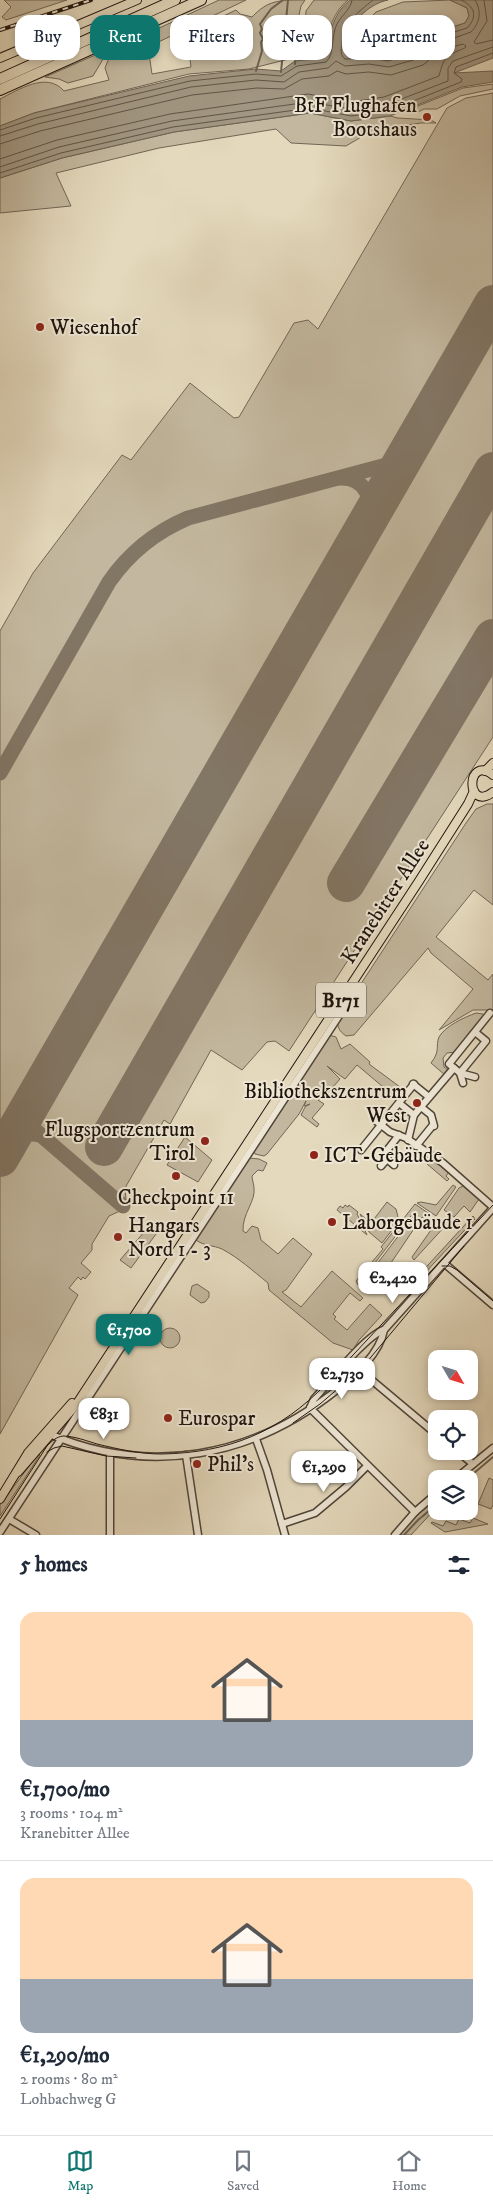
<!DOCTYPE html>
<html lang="en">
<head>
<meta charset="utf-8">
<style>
  :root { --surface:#fff; --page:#f2f2f3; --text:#1f2937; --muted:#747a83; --line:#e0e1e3; --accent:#0f766e }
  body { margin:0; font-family:"IM FELL DW Pica",serif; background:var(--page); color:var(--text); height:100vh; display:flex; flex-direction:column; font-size:19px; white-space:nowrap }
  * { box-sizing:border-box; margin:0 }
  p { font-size:16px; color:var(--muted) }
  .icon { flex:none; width:28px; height:28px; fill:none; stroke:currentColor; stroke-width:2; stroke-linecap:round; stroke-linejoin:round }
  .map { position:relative; height:1535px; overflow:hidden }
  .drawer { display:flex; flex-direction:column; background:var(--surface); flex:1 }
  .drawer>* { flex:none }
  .hud { position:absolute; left:15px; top:15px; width:464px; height:45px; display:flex; gap:10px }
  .needle { width:32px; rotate:129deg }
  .fabs { position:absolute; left:428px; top:1350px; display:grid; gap:10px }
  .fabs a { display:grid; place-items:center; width:50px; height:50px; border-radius:10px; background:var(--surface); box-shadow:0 2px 8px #0003; font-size:25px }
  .price { position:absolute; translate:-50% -42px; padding:0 11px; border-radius:10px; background:#fff; color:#222; font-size:16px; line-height:32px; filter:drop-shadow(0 1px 2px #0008) }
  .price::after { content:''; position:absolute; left:50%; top:30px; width:15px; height:11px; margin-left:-8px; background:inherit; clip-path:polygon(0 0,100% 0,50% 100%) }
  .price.on { background:var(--accent); color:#fff }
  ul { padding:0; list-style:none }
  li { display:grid; align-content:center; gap:10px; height:265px; padding:0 20px }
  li+li { border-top:1px solid var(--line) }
  li span { display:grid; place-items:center; height:155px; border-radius:15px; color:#555 }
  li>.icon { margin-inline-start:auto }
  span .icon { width:90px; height:90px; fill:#fffc; stroke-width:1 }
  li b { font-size:21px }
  h2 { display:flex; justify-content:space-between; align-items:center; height:60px; padding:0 20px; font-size:21px }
  .tag { padding:0 18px; border-radius:15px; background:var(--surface); box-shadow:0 2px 8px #0003; font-size:18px; line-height:45px }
  .tag.on { background:var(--accent); color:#fff }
  .tabs { display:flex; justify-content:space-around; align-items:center; height:70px; border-top:1px solid var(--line); background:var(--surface); font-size:14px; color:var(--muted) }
  .tabs a { display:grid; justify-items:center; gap:2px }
  .tabs .on { color:var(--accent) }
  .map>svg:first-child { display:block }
  .green { fill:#c3b89f; stroke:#716656 }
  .water { fill:#a19681; stroke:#6d6253 }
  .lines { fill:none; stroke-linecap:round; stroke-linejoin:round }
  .shore { stroke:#605547; stroke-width:1 }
  .stream { stroke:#6d6253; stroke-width:2 }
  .taxiway { stroke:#827665; stroke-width:15 }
  .runway { stroke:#827665; stroke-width:38 }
  .minor-casing { stroke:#504539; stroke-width:9 }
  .major-casing { stroke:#1f140d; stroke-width:10 }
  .highway-casing { stroke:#1f140d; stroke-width:12 }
  .minor { stroke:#ede6d4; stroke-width:6 }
  .major { stroke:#e4d9bd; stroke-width:8 }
  .highway { stroke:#e4d9bd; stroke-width:10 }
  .tram { stroke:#1f140d; stroke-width:1 }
  .rail-casing { stroke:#1f140d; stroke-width:4 }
  .rail { stroke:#ede6d4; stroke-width:2; stroke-dasharray:5.5; stroke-linecap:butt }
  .poi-dot { fill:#8f2418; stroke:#ede6d4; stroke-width:2 }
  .labels { text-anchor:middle; stroke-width:4; stroke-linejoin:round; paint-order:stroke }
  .shield { fill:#ede6d4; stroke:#5d5349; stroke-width:1 }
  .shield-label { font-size:20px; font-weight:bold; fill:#1f140d }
  .poi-label { font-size:21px; fill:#1f140d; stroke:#ede6d4; text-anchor:start }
  .street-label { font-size:21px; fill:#1f140d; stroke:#ede6d4 }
</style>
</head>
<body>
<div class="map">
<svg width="493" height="1535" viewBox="0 0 493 1535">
  <rect width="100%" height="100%" fill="#e4d9bd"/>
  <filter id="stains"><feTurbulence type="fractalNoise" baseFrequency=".004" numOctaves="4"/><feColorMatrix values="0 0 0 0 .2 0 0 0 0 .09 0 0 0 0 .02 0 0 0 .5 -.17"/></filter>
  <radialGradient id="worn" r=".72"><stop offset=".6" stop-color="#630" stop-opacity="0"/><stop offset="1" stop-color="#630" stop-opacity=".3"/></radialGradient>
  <!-- green -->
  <g class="green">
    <polygon points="4,0 67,0 6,20 2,17 11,7"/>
    <path d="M219,0h27l-98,47 4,27 39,-7 -2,-16 54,-19 -38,12 -14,1v-11l3,-4 42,-20 4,4 12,3c16,-17 27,-17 53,-17l-4,6 -12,53 -40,10 -60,5 -155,39 -34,13v-27c18,-9 47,-28 64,-8l45,-11 -4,-12 4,-10 12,-12z"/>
    <path d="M314,0h34c-18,15 -20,35 -25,57l-20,1 3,-47z"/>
    <polygon points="450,0 467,8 469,16 465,23 432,34 415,48 386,57 370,53 362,44 360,29 376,12 403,2"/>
    <polygon points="61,17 72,17 75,22 35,39 30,28"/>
    <polygon points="109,49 93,76 68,83 59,79 45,77"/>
    <polygon points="493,84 493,89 460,96 437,109 424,109 416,113 408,110 463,88"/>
    <polygon points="493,93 493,737 289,1051 275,1041 267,1042 242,1070 211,1050 170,1124 164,1120 125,1188 126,1200 123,1206 120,1211 109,1216 92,1244 92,1250 81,1263 91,1272 85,1279 83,1277 81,1280 78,1277 69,1288 78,1295 0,1434 0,631 33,573 122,455 131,460 190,383 234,418 239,417 294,323 308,320 318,329 447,108 466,98"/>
    <polygon points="310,113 351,121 390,116 398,118 431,120 436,123 421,123 373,130 346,146 291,143 276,129 159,148 56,173 71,206 0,213 0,178 62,158 174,132"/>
    <path d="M487,804h6v101l-19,-15 -38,47 52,43 5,-6v36h-20l-34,20 34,-41 -42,-36 -3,-5 -74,87 -8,1c-7,-5 -9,-9 -8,-17l128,-196 10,-14z"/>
    <path d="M476,1013l7,1 2,2 -10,13h-3l-4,6v3l-12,14 -9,1 -4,5 1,9 5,4 -4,4 -14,-12c10,-13 4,-16 8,-26 6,-11 26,-20 37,-24z"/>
    <polygon points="329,1035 336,1037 341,1049 350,1044 370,1062 369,1064 400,1087 395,1097 357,1065 345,1079 327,1066 340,1079 324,1097 318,1100 324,1104 312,1118 319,1124 317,1127 301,1115 305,1107 310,1104 304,1106 306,1101 299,1114 267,1154 264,1156 255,1154 253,1150"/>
    <polygon points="185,1137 212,1160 198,1182 167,1165"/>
    <polygon points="416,1148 449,1172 446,1176 449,1179 447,1181 413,1152"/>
    <path d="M249,1158l10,1 8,4 -4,8 -5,-1 -6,6c0,4 2,8 2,12 2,13 -12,26 -11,43l3,2 6,-7 6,2 3,12 17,14 15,-16 19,16 -26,36 -4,2 19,15 31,-36 31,27 -3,3 -10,-8 -17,21 3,3 -2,2 13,11 23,-26 12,11 -23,25 -6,10 -20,-7 -64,-53 -1,-7c-15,-12 -29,-25 -46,-34 -9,-4 -18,-3 -26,-9z"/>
    <polygon points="453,1185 456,1187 436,1216 417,1203 421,1202 436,1205"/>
    <polygon points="463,1186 479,1199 470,1212 464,1206 454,1217 444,1210 459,1188"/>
    <polygon points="387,1202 396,1209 399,1221 382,1243 369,1232 360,1214 371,1223"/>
    <polygon points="415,1204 431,1215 427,1220 422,1217 370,1294 363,1288 369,1280 367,1277 416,1213 414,1212 358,1285 356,1281 383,1249 381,1247"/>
    <polygon points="345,1205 348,1207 349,1205 358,1212 357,1214 367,1235 337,1210 340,1206 343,1208"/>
    <polygon points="473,1216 475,1219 409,1290 407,1288"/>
    <polygon points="438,1220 446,1225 414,1260 412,1257"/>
    <polygon points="151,1224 159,1230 131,1268 120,1260"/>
    <polygon points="197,1284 209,1292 209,1297 205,1302 201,1303 190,1295 192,1286"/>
    <circle cx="170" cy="1338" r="10"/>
    <polygon points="38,1454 40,1455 0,1516 0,1505"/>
    <polygon points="489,1478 493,1480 493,1505 491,1509 478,1504"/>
    <polygon points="436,1498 436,1508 411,1535 395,1535 403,1526"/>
    <polygon points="473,1518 488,1524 445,1532 431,1523 432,1522 443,1526 446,1521 456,1525 459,1519 470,1523"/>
  </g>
  <!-- water -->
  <path class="water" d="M350,0h38c-16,3 -35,19 -40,35 -2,6 -2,14 -2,20l24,-2 16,4 29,-9 17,-14 33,-11 4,-7 -2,-8 -17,-8h43v58l-39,15 39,-2v11l-31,5 -72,29 -39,5 -41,-8 -136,19 -112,26 -62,20v-52l34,-13 155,-37 67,-7 25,2 14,-10 29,-3c6,-22 7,-43 26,-58z"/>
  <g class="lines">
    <!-- shore -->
    <g class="shore">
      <path d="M373,0c-16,13 -30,23 -31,44 -1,7 -2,11 3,15l25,-1 18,3 29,-9 18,-14 32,-10c11,-11 8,-22 -6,-28"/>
      <polyline points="484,0 487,21 474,42 476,44 493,40"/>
      <path d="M0,130l36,-12 154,-37 66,-7 25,2 16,-10 29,-4c9,-8 5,-27 11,-38 4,-8 14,-15 15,-24"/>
      <path d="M0,136l38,-12 153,-37 65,-7 28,2 15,-10 29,-4 8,-7 9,5 24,-2 20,3 31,-9 17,-14 34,-12c9,-9 11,-21 4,-32"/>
      <path d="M0,144l40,-13 152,-36 65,-7 27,1 18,-10 27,-3 8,-5 9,3 23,-2 22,3 32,-10 18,-15 22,-6 3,2 -1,2c-20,8 -21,9 -26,28l-55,21 -33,5 -43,-8 -138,20 -113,26 -57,19"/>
      <polyline points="0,167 59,147 172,121 309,102 351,109 386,105 448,81 448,68 453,61 493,47"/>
      <polyline points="0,173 61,153 173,127 310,108 351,116 388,111 461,82 462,79 454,73 456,67 493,53"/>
    </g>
    <!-- stream -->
    <g class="stream">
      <polyline points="295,64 299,26"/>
      <polyline points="256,71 262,51 261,42 263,39 260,33 262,29 260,24 271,9 283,0"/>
      <polyline points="281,72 288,0"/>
      <polyline points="467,1479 493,1457"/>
      <polyline points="404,1535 418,1520 436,1505"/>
    </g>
    <!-- taxiway -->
    <g class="taxiway">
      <polyline points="478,330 493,330"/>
      <path d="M340,478c26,-1 35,23 27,45"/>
      <path d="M0,773l109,-191c20,-29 46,-50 79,-64l206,-55 8,-5 8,-10"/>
      <polyline points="33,1101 30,1116 35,1130 123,1206"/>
      <path d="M4,1151c10,-13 19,-20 36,-16"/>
    </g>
    <!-- runway -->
    <g class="runway">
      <polyline points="346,883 493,638"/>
      <polyline points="104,1147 493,471"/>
      <polyline points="0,1158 493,304"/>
    </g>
    <defs>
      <g id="minor">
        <polyline points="475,1032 486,1041 460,1073 449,1064 490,1013"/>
        <polyline points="460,1073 475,1077"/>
        <polyline points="460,1073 463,1083"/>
        <polyline points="413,1084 429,1097"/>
        <polyline points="399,1103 414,1115"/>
        <polyline points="421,1107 431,1115 434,1126"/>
        <polyline points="376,1121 390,1132 406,1138 443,1163 493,1207"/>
        <polyline points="408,1140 414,1115 454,1068"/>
        <polyline points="416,1146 433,1125"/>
        <polyline points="361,1150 414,1084"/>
        <polyline points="387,1159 394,1165"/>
        <polyline points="381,1166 387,1159 388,1149 399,1135"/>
        <polyline points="445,1264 493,1305"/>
        <polyline points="361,1364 368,1377 436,1434"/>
        <polyline points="310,1408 415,1512"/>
        <path d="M310,1408l4,-9c14,-15 53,-65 70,-69"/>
        <path d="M47,1433c102,44 205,25 291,-44 17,-13 42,-36 46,-59l109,-122"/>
        <polyline points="256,1439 267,1470 285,1535"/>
        <polyline points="457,1451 473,1464"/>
        <polyline points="186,1455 198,1535"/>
        <polyline points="455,1479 493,1448"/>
        <polyline points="9,1519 36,1535"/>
        <polyline points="282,1524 315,1513 346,1487 367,1466"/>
        <polyline points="0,1532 352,996"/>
        <polyline points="110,1535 110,1453"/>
        <polyline points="395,1535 415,1512 436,1494"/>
      </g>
      <g id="major">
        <polyline points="0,58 137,0"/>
        <polyline points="485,771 493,763"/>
        <path d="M493,775c-27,-21 -28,38 0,17"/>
        <polyline points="18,1472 76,1405 419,881 468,804 474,791"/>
        <polyline points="0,1499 28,1453 72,1403"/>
      </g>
      <g id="highway">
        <polyline points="0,79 175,0"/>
        <polyline points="0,90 201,0"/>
      </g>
    </defs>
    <!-- minor casing -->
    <use href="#minor" class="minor-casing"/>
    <!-- major casing -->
    <use href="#major" class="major-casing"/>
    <!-- highway casing -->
    <use href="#highway" class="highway-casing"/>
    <!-- minor -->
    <use href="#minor" class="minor"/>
    <!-- major -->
    <use href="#major" class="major"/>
    <!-- highway -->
    <use href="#highway" class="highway"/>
    <!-- tram -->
    <g class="tram">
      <polyline points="442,1266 450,1266 457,1270 493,1301"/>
      <polyline points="293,1423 320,1404 361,1369 464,1246"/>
      <polyline points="47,1452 54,1448 62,1446 106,1456 136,1458"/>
      <path d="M0,1519l47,-73c5,-5 9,-9 16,-10 11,0 24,5 34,8 21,5 42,10 64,10 67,-1 119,-22 165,-70l167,-179"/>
    </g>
    <defs>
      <polyline id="rail" points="0,30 91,0"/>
    </defs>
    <!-- rail casing -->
    <use href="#rail" class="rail-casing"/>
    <!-- rail -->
    <use href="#rail" class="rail"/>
  </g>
  <!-- markers -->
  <g class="poi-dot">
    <circle cx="427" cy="117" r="5"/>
    <circle cx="40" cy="327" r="5"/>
    <circle cx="417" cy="1103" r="5"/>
    <circle cx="205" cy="1141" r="5"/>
    <circle cx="314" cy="1155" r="5"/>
    <circle cx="176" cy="1176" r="5"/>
    <circle cx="332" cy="1222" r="5"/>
    <circle cx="118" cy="1237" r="5"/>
    <circle cx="168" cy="1418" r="5"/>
    <circle cx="197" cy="1464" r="5"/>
  </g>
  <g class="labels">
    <!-- shield labels -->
    <rect class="shield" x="316" y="982.5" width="50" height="35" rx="4"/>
    <g class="shield-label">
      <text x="341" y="1007">B171</text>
    </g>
    <!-- poi labels -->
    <g class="poi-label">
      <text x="417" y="112" text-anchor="end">BtF Flughafen<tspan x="417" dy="24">Bootshaus</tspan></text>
      <text x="50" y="334">Wiesenhof</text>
      <text x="407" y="1098" text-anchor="end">Bibliothekszentrum<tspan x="407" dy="24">West</tspan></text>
      <text x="195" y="1136" text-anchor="end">Flugsportzentrum<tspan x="195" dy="24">Tirol</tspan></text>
      <text x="324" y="1162">ICT-Gebäude</text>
      <text x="176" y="1204" text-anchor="middle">Checkpoint 11</text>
      <text x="342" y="1229">Laborgebäude 1</text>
      <text x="128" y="1232">Hangars<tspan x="128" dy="24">Nord 1 - 3</tspan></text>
      <text x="178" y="1425">Eurospar</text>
      <text x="207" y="1471">Phil's</text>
    </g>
    <!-- street labels -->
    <g class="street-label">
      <text transform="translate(385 901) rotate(-57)" y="7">Kranebitter Allee</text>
    </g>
  </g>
  <rect width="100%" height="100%" filter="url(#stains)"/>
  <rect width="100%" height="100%" fill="url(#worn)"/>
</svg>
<div class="fabs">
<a><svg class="needle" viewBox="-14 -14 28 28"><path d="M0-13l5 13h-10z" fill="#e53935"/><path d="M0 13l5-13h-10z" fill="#747a83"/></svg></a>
<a><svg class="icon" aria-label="locate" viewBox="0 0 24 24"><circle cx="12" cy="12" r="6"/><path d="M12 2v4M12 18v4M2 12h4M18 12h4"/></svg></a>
<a><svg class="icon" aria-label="layers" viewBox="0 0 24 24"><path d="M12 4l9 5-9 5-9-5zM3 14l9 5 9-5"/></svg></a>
</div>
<b class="price" style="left:393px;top:1304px">€2,420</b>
<b class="price on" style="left:129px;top:1356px">€1,700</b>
<b class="price" style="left:342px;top:1400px">€2,730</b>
<b class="price" style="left:104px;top:1440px">€831</b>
<b class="price" style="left:324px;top:1493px">€1,290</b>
<div class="hud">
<a class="tag">Buy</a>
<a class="tag on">Rent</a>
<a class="tag">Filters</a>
<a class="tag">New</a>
<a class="tag">Apartment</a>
</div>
</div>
<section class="drawer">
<h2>5 homes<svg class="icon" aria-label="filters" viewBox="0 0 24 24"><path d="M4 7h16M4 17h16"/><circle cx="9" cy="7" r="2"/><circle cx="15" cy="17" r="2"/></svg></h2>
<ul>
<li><span style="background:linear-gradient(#ffd9b3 70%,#9aa5b1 0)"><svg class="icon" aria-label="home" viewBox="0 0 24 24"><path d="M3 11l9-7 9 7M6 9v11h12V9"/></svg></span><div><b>€1,700/mo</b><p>3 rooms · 104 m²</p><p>Kranebitter Allee</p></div></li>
<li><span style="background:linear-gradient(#ffd9b3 65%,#9aa5b1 0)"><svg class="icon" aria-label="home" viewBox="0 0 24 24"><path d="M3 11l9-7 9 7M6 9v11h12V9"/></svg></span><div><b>€1,290/mo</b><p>2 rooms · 80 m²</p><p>Lohbachweg G</p></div></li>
</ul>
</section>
<nav class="tabs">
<a class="on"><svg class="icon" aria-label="map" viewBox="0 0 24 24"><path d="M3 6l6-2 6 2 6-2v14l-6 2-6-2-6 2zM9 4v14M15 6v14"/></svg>Map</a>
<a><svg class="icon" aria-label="saved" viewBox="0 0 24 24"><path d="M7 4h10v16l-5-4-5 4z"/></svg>Saved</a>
<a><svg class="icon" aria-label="home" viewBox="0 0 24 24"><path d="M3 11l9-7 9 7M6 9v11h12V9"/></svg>Home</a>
</nav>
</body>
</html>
